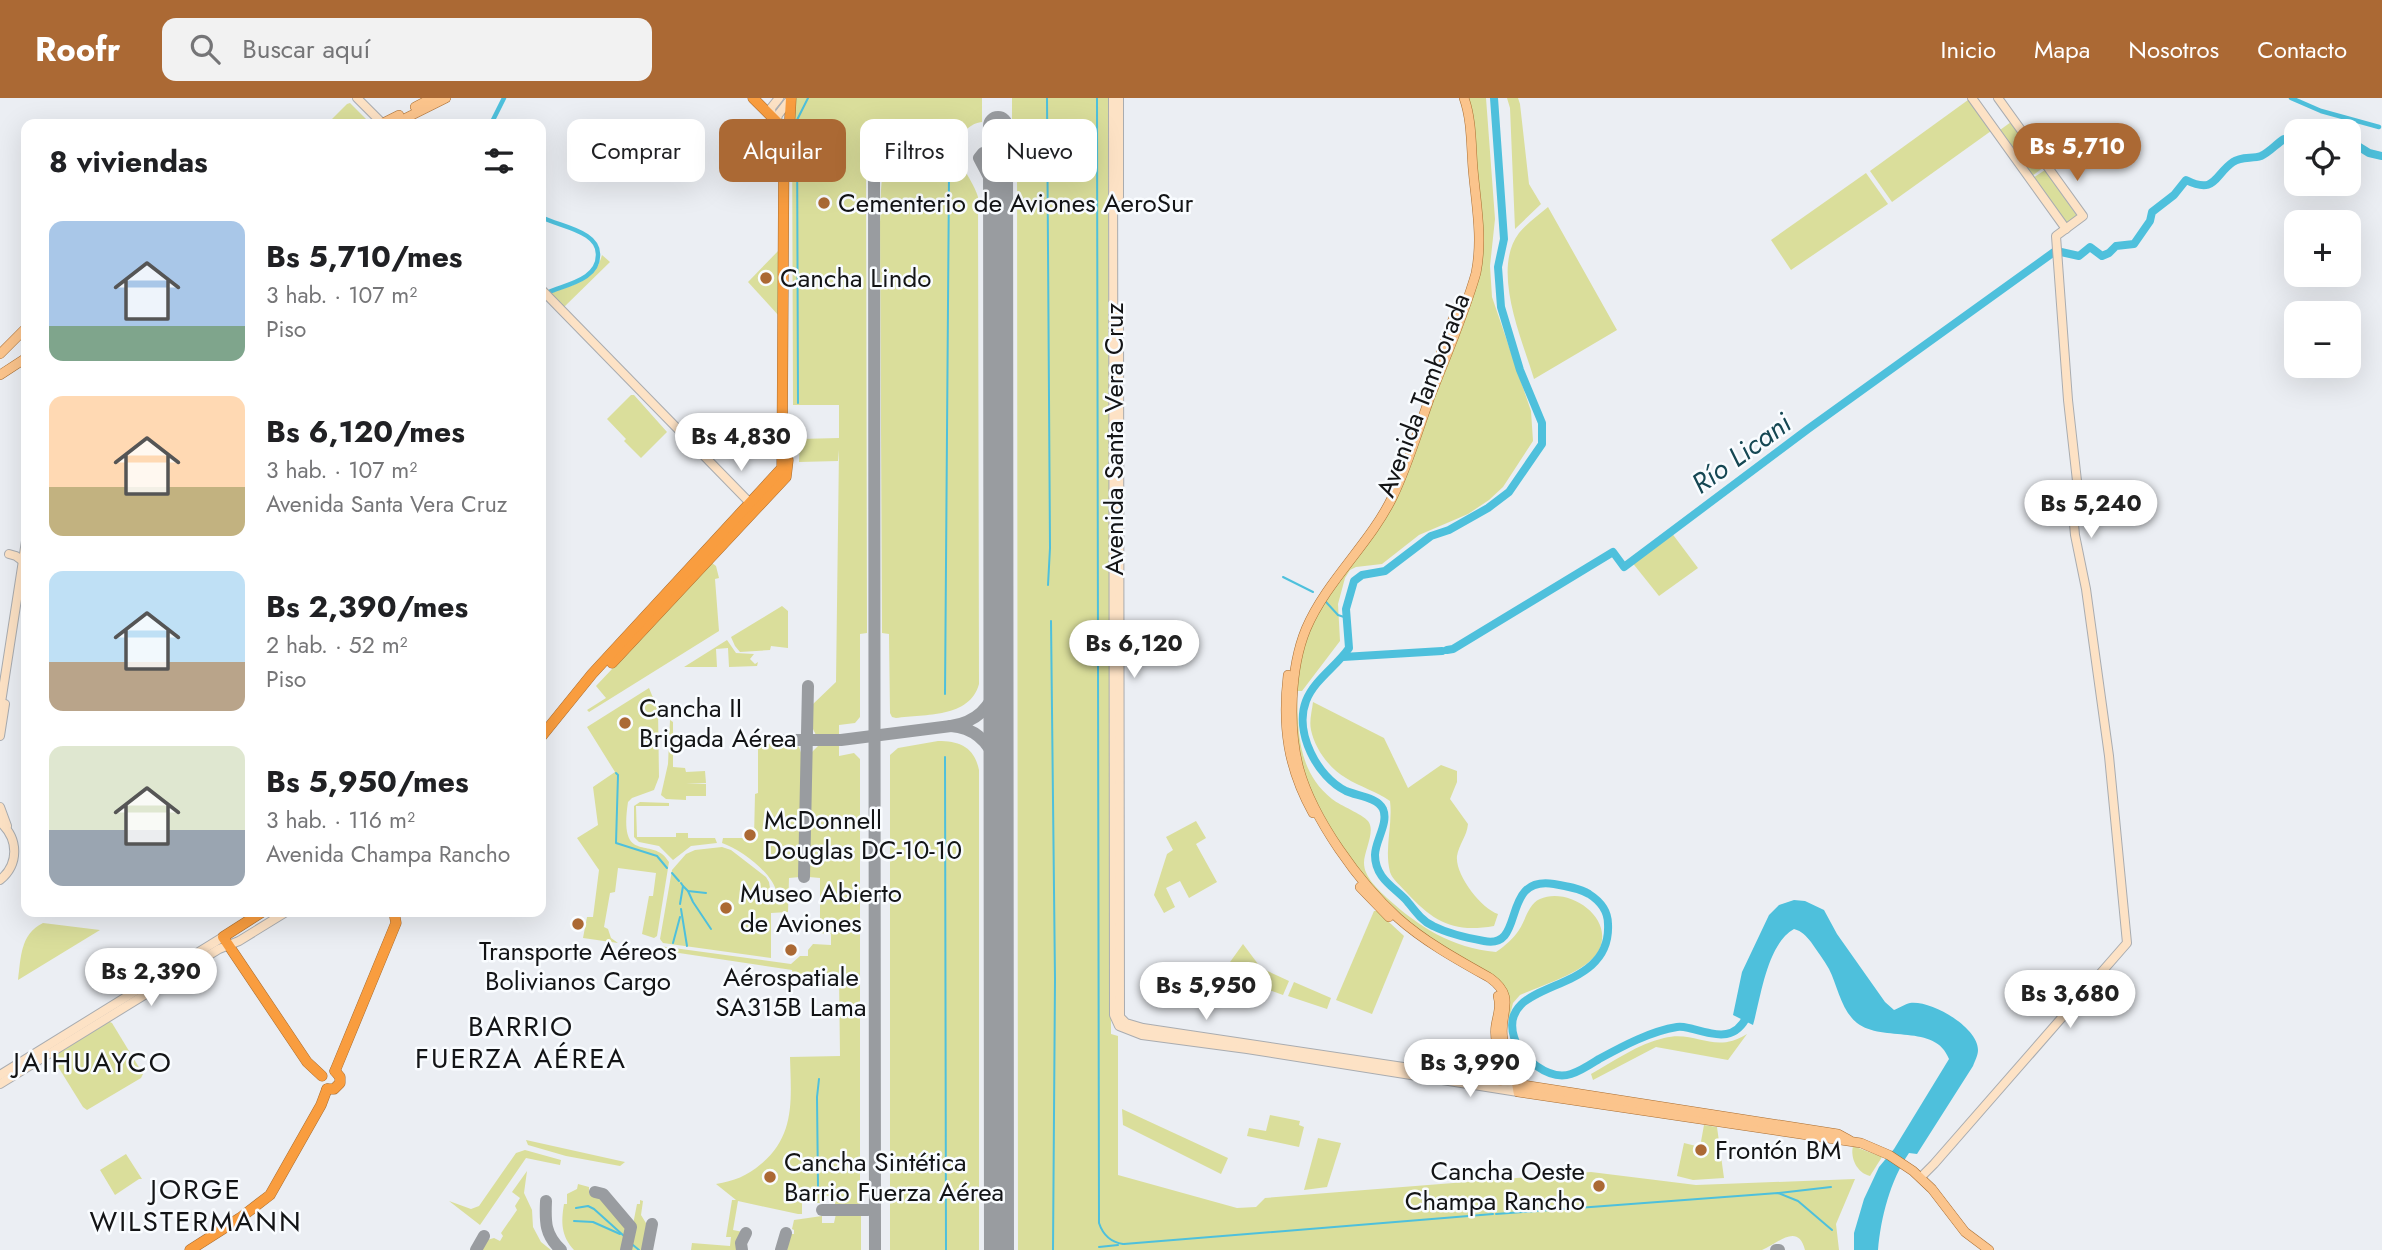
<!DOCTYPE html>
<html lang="es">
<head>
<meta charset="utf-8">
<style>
  :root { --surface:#fff; --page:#f2f2f2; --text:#202124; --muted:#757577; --accent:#ab6934 }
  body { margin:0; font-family:Jost,sans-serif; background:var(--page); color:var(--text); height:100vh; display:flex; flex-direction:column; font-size:26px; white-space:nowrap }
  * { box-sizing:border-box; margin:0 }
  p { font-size:23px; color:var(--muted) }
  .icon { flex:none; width:38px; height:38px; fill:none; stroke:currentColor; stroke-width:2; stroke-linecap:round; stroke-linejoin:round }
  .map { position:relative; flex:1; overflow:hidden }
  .details { position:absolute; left:21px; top:21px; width:525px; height:798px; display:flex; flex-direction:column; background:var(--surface); border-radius:14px; box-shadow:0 7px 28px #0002 }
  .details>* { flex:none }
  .top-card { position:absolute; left:567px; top:21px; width:665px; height:63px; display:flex; gap:14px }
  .buttons { position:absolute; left:2284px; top:21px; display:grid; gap:14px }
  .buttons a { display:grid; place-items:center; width:77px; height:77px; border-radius:14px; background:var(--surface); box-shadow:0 7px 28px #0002; font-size:35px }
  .price { position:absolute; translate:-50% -60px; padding:0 16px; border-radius:24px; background:#fff; color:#222; font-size:23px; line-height:46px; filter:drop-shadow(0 2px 4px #0008) }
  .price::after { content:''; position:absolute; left:50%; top:42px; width:21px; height:16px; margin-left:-10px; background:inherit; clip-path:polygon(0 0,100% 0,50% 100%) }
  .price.selected { background:var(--accent); color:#fff }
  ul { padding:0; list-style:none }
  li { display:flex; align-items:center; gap:21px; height:175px; padding:0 28px }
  li span { display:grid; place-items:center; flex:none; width:196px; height:140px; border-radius:14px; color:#555 }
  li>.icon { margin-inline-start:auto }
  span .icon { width:84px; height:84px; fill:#fffc; stroke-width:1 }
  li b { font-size:30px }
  h2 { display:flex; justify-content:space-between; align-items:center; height:84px; padding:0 28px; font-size:30px }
  .pill { padding:0 24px; border-radius:14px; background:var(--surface); box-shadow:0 7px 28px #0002; font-size:24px; line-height:63px }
  .pill.selected { background:var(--accent); color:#fff }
  header { display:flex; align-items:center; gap:42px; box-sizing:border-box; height:98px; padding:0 35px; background:var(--accent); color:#fff }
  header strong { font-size:33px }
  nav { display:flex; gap:38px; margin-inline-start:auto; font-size:24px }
  .search { width:490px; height:63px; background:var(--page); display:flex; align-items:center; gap:18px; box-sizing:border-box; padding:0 24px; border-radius:14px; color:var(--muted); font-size:26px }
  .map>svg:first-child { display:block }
  .green { fill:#dade9b }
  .water { fill:#4ec0dc }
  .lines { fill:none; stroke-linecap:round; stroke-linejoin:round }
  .stream { stroke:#4ec0dc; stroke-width:2 }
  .canal { stroke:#4ec0dc; stroke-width:4.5 }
  .river { stroke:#4ec0dc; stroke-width:8 }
  .taxiway { stroke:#999ca0; stroke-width:12 }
  .runway { stroke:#999ca0; stroke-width:30 }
  .secondary-casing { stroke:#a9acb0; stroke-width:10 }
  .primary-casing { stroke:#a86d31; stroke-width:10 }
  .highway-casing { stroke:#a86d31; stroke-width:11 }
  .secondary { stroke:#fde2c5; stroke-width:8 }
  .primary { stroke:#fbc48c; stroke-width:9 }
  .highway { stroke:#f99d3f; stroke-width:10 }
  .poi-dot { fill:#ab6934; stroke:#f9fcff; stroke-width:2.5 }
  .labels { text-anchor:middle; stroke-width:5; stroke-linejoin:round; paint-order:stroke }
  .poi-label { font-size:26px; fill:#131416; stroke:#f9fcff; text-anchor:start }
  .street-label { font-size:26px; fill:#131416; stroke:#f9fcff }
  .water-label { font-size:28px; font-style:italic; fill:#154753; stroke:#f9fcff }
  .neighbourhood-label { font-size:28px; letter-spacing:2px; fill:#131416; stroke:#f9fcff }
</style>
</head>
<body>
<header>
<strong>Roofr</strong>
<div class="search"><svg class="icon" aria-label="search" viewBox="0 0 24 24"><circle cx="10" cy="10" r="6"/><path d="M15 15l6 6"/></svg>Buscar aquí</div>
<nav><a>Inicio</a><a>Mapa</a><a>Nosotros</a><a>Contacto</a></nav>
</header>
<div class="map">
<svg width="2382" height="1152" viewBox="0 0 2382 1152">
  <rect width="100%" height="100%" fill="#ebeef3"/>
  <!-- green -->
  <g class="green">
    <path d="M796,0h186v24c-8,1 -14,5 -19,11 -17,21 10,44 15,64l1,487c-9,34 -54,30 -83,34l-4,-1 -2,-4 -1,-79 -7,-1 -2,-411c2,-20 -2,-46 9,-64l12,-6 21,-2 1,-16c-27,0 -48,-2 -57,29l1,470 -7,1v83l-5,6 -16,2v10h-23l-3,-6 -1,-24 24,-23 3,-232 -1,11 -39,1 1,-23 39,-1v-33h-46l-1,-285z"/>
    <path d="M1012,0h96l3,936 7,2v139l119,33 19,-1 9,-9 326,-26 105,13 159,-6 -19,45 3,26h-34c-7,-29 -29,-5 -43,0h-744l-1,-1123 -5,-1z"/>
    <path d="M1467,0h19l9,121 -5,47 2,31 39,114 2,30 -30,46 -14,13 -21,14 -49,21 -37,29 -26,3 -6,3 -5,8 -7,26 2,37 -38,50h-5c1,40 0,80 35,108 9,7 30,15 36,22 8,10 -4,30 -4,42 0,14 14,26 23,35 32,29 65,50 109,54 10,-7 17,-13 23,-22 7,-10 9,-26 21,-31 28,-13 75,18 59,51 -11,22 -57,35 -79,45l-7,8 -4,16 -4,-27 -100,-72 -31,-30 -37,-50 -30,-56 -8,-26 -4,-54 3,-39 17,-48 71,-104 92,-239z"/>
    <polygon points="1507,0 1518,0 1520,6 1529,86 1541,106 1515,131 1510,10"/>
    <polygon points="1968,2 1991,33 1892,104 1870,73"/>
    <polygon points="350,5 371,26 327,26 347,6"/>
    <polygon points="2011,24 2044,69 2032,78 2000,32"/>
    <polygon points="2045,72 2077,118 2066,126 2033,80"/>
    <polygon points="1866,75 1888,106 1791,172 1771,142"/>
    <path d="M1548,109l69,123 -83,49c-12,-40 -43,-109 -15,-146 8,-10 20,-18 29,-26z"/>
    <polygon points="779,152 779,218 748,184"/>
    <path d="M602,157l8,7 -47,46 -14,-14c24,-10 46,-12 53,-39z"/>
    <polygon points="631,297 634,297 667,334 641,360 624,343 626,341 607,321"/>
    <polygon points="1671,434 1698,470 1659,498 1631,463"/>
    <polygon points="712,465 716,468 719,480 715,481 719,533 589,614 587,612 606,600 596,588"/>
    <polygon points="782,508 788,513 788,550 771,548 770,552 740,554 735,548 731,539"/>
    <polygon points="727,542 736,555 754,556 750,561 755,566 758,564 757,568 729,569 728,550 716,551 717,569 684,569"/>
    <path d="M649,590l9,22 1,67 -5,13 -22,8 -4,4c-10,66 25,32 41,60l-12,74 -3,2 -12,-4 7,-38h4l3,-23 -38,-5 -3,24 -5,1 -6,34 4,2 3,9 7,5 -35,-5 4,-21h6l6,-47 -22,-32 21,-13 -5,-38 22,-15 -28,-45z"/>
    <path d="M1313,604l71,36 24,50 33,-23 16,6v11l-7,17 18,25c-1,12 -9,20 -11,32 -2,19 24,52 41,58l-4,12c-41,7 -60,-4 -87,-33 -5,-6 -15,-14 -17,-21 -6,-24 3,-47 0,-71 -14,-10 -30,-14 -44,-23 -17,-10 -31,-29 -35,-48 -2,-9 1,-19 2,-28z"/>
    <polygon points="670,622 673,624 673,669 685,670 686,674 705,673 706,685 686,686 706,686 706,698 686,698 686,702 666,701 661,697 668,666"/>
    <path d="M938,643c22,0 36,6 41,29v480h-89v-495l8,-7z"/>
    <path d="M758,645l38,2 3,2 4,11 -3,119 -11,1 -1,34 -17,1v45l-108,-15 -3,-4 12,-69 14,-16 9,-4 27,-3 9,3 35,27 3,5 2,12h6c-3,-20 -35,-44 -55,-51l1,-5h31l1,-44 3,-1z"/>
    <path d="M818,648h21v10l15,-3 6,6v447h-21l-4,-2v-8h-13v7h-20v11h-4l-60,-13 -5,29 10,2 -5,13 1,5h-48l1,-7 38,3 1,-9h-5l6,-37h4l-20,-16c18,-3 31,-8 45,-20 35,-29 30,-66 29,-107l50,-1 -1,-82 -46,1 -1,-5 -133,-20v-4l132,18 9,-8h8v-6l5,-6 18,1v-11l-11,-1v-55l-11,-1 2,-118 1,-7z"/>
    <polygon points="640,704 669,705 669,708 636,708 637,739 676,739 676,735 688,735 688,740 715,740 717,745 691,748 673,762 659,748 639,744 634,739 634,708"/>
    <polygon points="1196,723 1206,740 1196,746 1217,784 1189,800 1180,783 1166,790 1175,809 1164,815 1154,797 1167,756 1173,752 1166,739"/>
    <polygon points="1374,813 1377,813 1404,838 1372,916 1336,902"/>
    <path d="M43,825l57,7 -82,50c3,-22 2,-46 25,-57z"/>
    <polygon points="1243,846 1261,870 1289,883 1283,897 1226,876 1225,871"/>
    <polygon points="1294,884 1331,900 1327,911 1288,898"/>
    <polygon points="108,923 112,925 143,976 141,980 87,1012 83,1009 52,959 53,956"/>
    <path d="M1747,936l-19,26 -72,-13 -63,33 -2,-6c23,-13 47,-30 73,-36 33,-8 50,17 83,-4z"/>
    <polygon points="1122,1011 1228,1060 1221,1076 1123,1027"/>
    <polygon points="1270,1017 1300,1023 1299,1027 1304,1029 1299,1049 1247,1038 1249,1030 1266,1033"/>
    <polygon points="1704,1027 1717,1029 1724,1080 1693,1082 1677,1078 1684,1045 1700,1049"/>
    <polygon points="1318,1040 1341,1045 1327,1089 1304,1092"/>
    <polygon points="526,1042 625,1064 620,1068 566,1058 528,1047"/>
    <path d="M1853,1048l29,11 -12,19c-13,-3 -20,-18 -17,-30z"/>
    <polygon points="525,1052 561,1062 560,1067 526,1060 480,1127 449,1103 471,1111 479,1108 516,1055"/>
    <polygon points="126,1056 142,1081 139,1081 115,1097 100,1072"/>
    <polygon points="527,1073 524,1095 532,1112 533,1129 541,1144 551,1152 480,1152 483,1143 494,1140 500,1143 503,1138 501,1135 517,1112 515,1108 520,1100 512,1094"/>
    <path d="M578,1086l11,3v7c25,9 46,28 35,56h-50c-13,-14 -13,-28 -10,-46h3v-10l10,-5z"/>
    <polygon points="640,1102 643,1103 641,1117 649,1130 645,1152 628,1152 637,1106 640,1106"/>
    <polygon points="861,1115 861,1152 787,1152 790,1136 794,1136 794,1132 792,1131 794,1122 822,1118 822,1125 834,1125 836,1116"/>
  </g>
  <!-- water -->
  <path class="water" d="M1794,802l11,1 19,9 13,24 48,68 9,8c5,-2 11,-6 16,-7 21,-3 68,24 68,47 0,5 -3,11 -5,16l-56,88 -8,-1c-19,28 -28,64 -31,97h-24v-17l10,-34 15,-32 15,-18 55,-90c-13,-36 -66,-16 -92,-36 -16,-13 -19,-36 -28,-54 -5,-9 -12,-18 -18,-27 -5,-6 -9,-11 -17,-13 -27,15 -33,68 -41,96l-20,-10 9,-43 27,-57 10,-10z"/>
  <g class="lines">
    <!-- stream -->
    <g class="stream">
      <polyline points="1047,0 1050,450 1048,487"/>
      <path d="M1097,0l2,1125c4,12 11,19 24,21"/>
      <polyline points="798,305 797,22 808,0"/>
      <polyline points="1283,479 1313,494"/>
      <polyline points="1326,504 1338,517 1347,520"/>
      <polyline points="1051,523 1055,881 1053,1152"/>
      <polyline points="945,596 949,77"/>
      <polyline points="945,659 946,1152"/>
      <polyline points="616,675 618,677 616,745 657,758 667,770"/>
      <polyline points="672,775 679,783"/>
      <polyline points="683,788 688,793 706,795"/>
      <polyline points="688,793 693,804 711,831"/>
      <polyline points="680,806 683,788 681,785"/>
      <polyline points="681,811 687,848"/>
      <polyline points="673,845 680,819"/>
      <polyline points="818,1089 817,999 819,981"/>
      <polyline points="1779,1095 1831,1089"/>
      <polyline points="576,1110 588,1108 594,1111 624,1138"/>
      <polyline points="1496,1116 1778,1095 1798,1103 1832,1132"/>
      <polyline points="574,1123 593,1124 620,1136"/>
      <polyline points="1124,1146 1493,1116"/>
      <polyline points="633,1147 639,1152"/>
      <polyline points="1099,1149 1118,1147"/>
    </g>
    <!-- canal -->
    <g class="canal">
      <polyline points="2291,0 2321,13 2379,29"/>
      <polyline points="491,26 504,0"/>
      <path d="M541,119c14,7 33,10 46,19 6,4 11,10 11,18 1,25 -30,30 -49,38"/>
    </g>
    <!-- river -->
    <g class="river">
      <path d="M1494,0l10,141 -6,28 3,40 19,63 22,53v21l-33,48 -21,16 -39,22 -18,6 -46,35 -23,4 -8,6 -8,28 3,39c-12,18 -35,32 -43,53 -12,31 11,76 40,90 11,5 31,6 37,18 6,14 -8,32 -8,46 0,23 19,32 32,46 8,10 15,20 26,25 16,8 34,12 51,15 43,9 15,-66 70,-57 12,2 25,4 35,10 11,7 19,17 19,30 4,74 -112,52 -94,113 6,21 35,44 57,37 10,-3 20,-10 28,-15 24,-13 52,-28 78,-32 6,-1 10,1 16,2 26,7 44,12 56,-17"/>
      <polyline points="2315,33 2329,28 2339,33"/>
      <polyline points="2348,42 2369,55 2382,58"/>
      <path d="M2061,154l18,4 11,-9 12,9 7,-3 7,-7 18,-2 16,-23 2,-9 22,-17 12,-15c30,15 28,-5 47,-18 8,-6 19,-3 28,-6 9,-4 15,-12 23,-17l12,3"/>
      <polyline points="1447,552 1453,551 1613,454 1624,469 1808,331 2054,154"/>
      <polyline points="1343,559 1442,553"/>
    </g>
    <!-- taxiway -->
    <g class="taxiway">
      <polyline points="983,55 979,60 998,96"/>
      <polyline points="786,642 841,642 951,628"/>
      <path d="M998,670c-7,-24 -21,-40 -47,-42 26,-4 38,-18 48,-41"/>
      <polyline points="804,779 808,588"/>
      <polyline points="595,1094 603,1096 631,1129 626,1152"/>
      <path d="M546,1103c-1,21 -1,34 15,49"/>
      <polyline points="822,1112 868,1112"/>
      <polyline points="476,1152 484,1138"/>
      <polyline points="647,1152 652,1126"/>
      <polyline points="742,1152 741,1145 746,1135"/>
      <polyline points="781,1152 786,1135"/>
      <path d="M875,1152l-1,-1084c7,-25 27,-23 49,-23"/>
      <polyline points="1776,1152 1779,1152"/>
    </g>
    <!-- runway -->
    <polyline class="runway" points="998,28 999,1152"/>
    <defs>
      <g id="secondary">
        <polyline points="357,0 383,26"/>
        <polyline points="1113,0 1114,917 1119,928 1142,937 1247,951 1518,994"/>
        <polyline points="1119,0 1119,99"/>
        <polyline points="1972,0 2066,131"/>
        <polyline points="772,18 771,10 779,0"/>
        <polyline points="777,22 778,17 791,0"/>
        <polyline points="541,191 754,409"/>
        <polyline points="1119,213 1120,919 1126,925 1143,930 1517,986"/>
        <polyline points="9,456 16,458 24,464"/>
        <polyline points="0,611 26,443"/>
        <polyline points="0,638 5,606"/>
        <polyline points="0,709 7,728"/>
        <path d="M0,724c19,17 19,42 0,58"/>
        <polyline points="0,977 223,839"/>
        <polyline points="0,986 219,851 239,843 286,814"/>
        <polyline points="1921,1079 1934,1066 2127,845 2109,658 2086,491 2075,437 2073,415 2079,401 2068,302 2056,138 2083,118 1998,0"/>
      </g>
      <g id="primary">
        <path d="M1464,0c8,22 7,48 9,71 3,35 10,69 3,104 -12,42 -30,83 -46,124 -12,33 -22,68 -37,99 -23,48 -66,84 -87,133 -16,39 -18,99 -7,140 14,50 60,114 99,149 27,24 60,42 92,60 28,20 8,36 13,61 3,18 13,34 15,53l343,51 28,12 24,16 19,18 33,43 24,18"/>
        <polyline points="415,9 432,0"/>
        <polyline points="381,26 399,17"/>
        <polyline points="394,26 446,0"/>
        <polyline points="1441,254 1459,205"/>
        <polyline points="0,256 26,230"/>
        <polyline points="0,277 26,260"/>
        <path d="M1288,577c-6,52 0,93 25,138"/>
        <polyline points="1360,789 1389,819"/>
        <path d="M1498,898c3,11 0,18 -2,29 -3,18 7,40 19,53"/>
        <polyline points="1500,983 1508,973"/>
        <polyline points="1517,986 1838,1036 1849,1042"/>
      </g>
      <g id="highway">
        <polyline points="789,36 791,0"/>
        <polyline points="612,565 786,379 788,362"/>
        <polyline points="541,639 592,576 782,370 784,31 753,0"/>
        <polyline points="262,814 223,839 307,964 322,978"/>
        <polyline points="335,973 396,825 394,814"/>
        <polyline points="327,991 334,991 340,985 340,979 335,973"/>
        <polyline points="190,1152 240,1120 270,1097 321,1007 327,991"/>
      </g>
    </defs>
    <!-- secondary casing -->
    <use href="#secondary" class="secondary-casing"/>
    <!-- primary casing -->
    <use href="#primary" class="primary-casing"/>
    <!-- highway casing -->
    <use href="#highway" class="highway-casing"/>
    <!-- secondary -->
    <use href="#secondary" class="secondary"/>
    <!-- primary -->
    <use href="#primary" class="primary"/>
    <!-- highway -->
    <use href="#highway" class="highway"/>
  </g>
  <!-- markers -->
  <g class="poi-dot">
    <circle cx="824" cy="105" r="7"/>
    <circle cx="766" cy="180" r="7"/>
    <circle cx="625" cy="625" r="7"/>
    <circle cx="750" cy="737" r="7"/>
    <circle cx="726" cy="810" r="7"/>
    <circle cx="578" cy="826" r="7"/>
    <circle cx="791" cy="852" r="7"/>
    <circle cx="1701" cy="1052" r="7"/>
    <circle cx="770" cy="1079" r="7"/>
    <circle cx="1599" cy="1088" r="7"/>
  </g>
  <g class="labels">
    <!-- poi labels -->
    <g class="poi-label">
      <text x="838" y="114">Cementerio de Aviones AeroSur</text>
      <text x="780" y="189">Cancha Lindo</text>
      <text x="639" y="619">Cancha II<tspan x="639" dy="30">Brigada Aérea</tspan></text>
      <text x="764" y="731">McDonnell<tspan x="764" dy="30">Douglas DC-10-10</tspan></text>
      <text x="740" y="804">Museo Abierto<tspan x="740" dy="30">de Aviones</tspan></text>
      <text x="578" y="862" text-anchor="middle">Transporte Aéreos<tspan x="578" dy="30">Bolivianos Cargo</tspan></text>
      <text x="791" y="888" text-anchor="middle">Aérospatiale<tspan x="791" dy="30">SA315B Lama</tspan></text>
      <text x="1715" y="1061">Frontón BM</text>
      <text x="784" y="1073">Cancha Sintética<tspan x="784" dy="30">Barrio Fuerza Aérea</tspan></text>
      <text x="1585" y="1082" text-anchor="end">Cancha Oeste<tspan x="1585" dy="30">Champa Rancho</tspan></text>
    </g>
    <!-- street labels -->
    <g class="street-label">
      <text transform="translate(1423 297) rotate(-69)" y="9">Avenida Tamborada</text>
      <text transform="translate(1114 341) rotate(-90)" y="9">Avenida Santa Vera Cruz</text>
    </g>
    <!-- water labels -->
    <g class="water-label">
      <text transform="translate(1741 355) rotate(-36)" y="10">Río Licani</text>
    </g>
    <!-- neighbourhood labels -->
    <g class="neighbourhood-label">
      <text x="521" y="938">BARRIO<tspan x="521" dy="32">FUERZA AÉREA</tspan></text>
      <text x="93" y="974">JAIHUAYCO</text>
      <text x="196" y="1101">JORGE<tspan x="196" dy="32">WILSTERMANN</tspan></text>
    </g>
  </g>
</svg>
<div class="buttons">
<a><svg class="icon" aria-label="locate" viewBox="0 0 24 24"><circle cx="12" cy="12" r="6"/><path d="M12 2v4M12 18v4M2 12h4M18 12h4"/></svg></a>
<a>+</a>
<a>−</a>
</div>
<b class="price selected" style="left:2077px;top:85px">Bs 5,710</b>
<b class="price" style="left:741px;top:375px">Bs 4,830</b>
<b class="price" style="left:2091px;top:442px">Bs 5,240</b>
<b class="price" style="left:1134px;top:582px">Bs 6,120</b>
<b class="price" style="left:151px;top:910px">Bs 2,390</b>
<b class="price" style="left:1206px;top:924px">Bs 5,950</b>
<b class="price" style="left:2070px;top:932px">Bs 3,680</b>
<b class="price" style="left:1470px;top:1001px">Bs 3,990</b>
<div class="top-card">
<a class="pill">Comprar</a>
<a class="pill selected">Alquilar</a>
<a class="pill">Filtros</a>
<a class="pill">Nuevo</a>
</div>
<section class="details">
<h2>8 viviendas<svg class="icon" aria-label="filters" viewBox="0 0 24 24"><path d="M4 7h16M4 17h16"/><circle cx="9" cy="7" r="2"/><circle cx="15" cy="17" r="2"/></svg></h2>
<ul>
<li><span style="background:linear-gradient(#a9c7e8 75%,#7fa58c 0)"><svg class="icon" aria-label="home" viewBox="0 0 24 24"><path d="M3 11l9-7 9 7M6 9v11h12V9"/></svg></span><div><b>Bs 5,710/mes</b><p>3 hab. · 107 m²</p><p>Piso</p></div></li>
<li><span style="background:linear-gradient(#ffd9b3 65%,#c2b280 0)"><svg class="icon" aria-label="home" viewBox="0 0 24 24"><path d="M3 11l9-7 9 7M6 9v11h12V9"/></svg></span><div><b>Bs 6,120/mes</b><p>3 hab. · 107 m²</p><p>Avenida Santa Vera Cruz</p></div></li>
<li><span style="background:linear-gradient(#bfe0f5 65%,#b9a48a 0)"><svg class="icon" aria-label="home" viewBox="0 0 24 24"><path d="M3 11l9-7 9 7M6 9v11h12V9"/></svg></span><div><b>Bs 2,390/mes</b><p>2 hab. · 52 m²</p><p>Piso</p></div></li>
<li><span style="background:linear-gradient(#dfe7d0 60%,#9aa5b1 0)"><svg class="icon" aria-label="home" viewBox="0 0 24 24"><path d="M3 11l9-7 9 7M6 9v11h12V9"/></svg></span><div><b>Bs 5,950/mes</b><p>3 hab. · 116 m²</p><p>Avenida Champa Rancho</p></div></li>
</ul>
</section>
</div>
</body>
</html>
